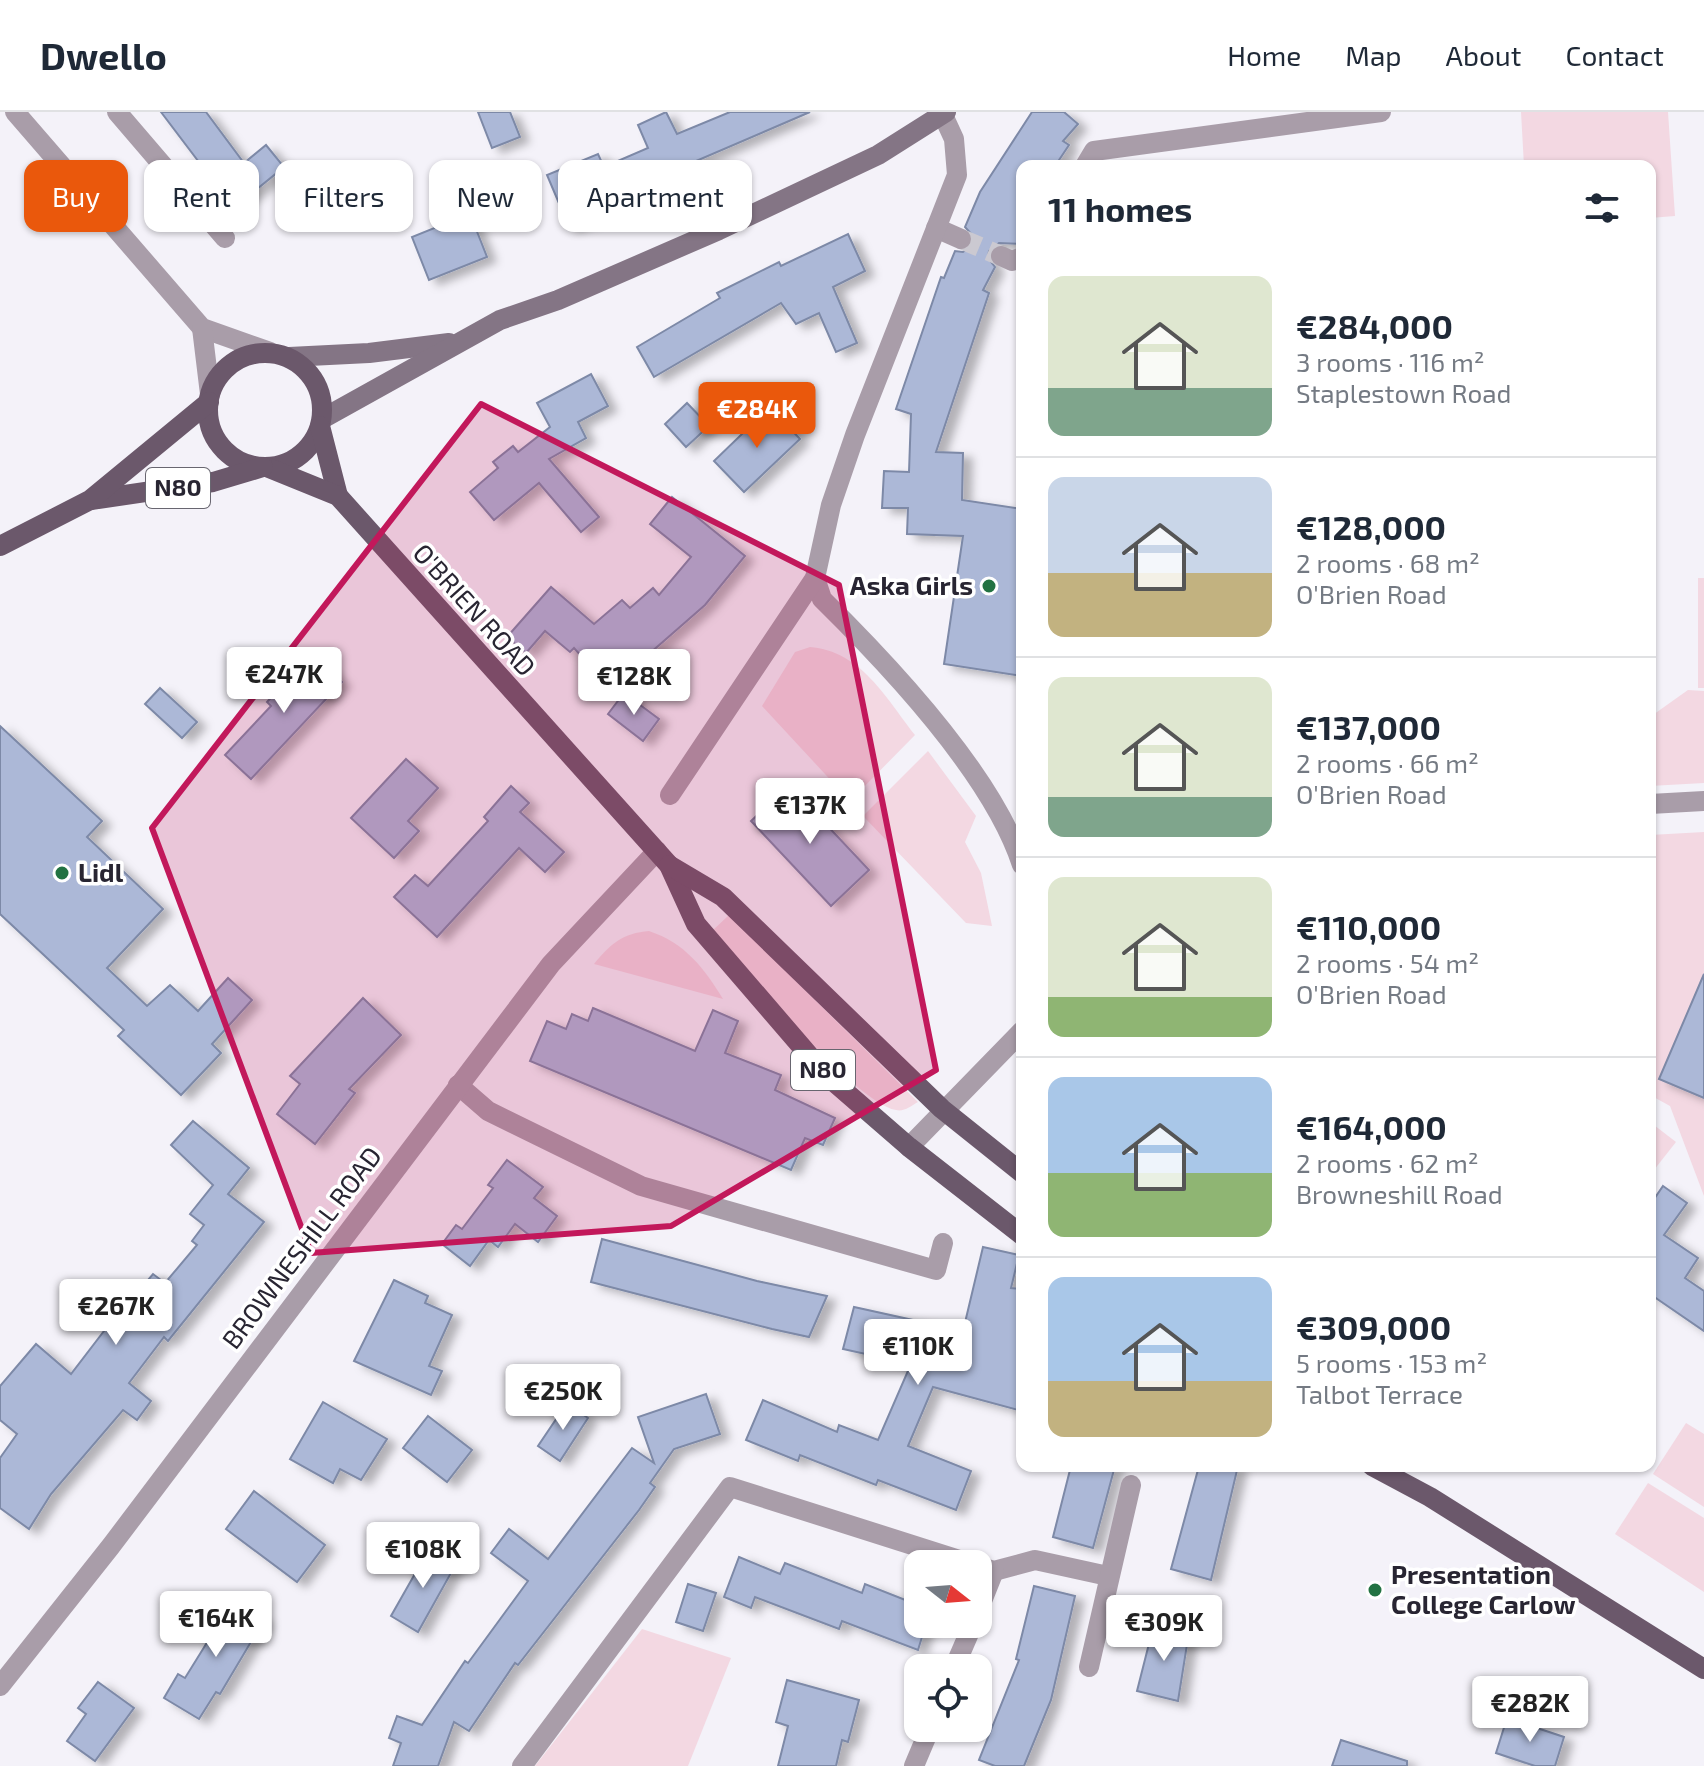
<!DOCTYPE html>
<html lang="en">
<head>
<meta charset="utf-8">
<style>
  :root { --surface:#fff; --page:#f2f2f3; --text:#1f2937; --muted:#747a83; --line:#e0e1e3; --accent:#ea580c }
  body { margin:0; font-family:"Exo 2",sans-serif; background:var(--page); color:var(--text); height:100vh; display:flex; flex-direction:column; font-size:30px; white-space:nowrap }
  * { box-sizing:border-box; margin:0 }
  p { font-size:26px; color:var(--muted) }
  .icon { flex:none; width:44px; height:44px; fill:none; stroke:currentColor; stroke-width:2; stroke-linecap:round; stroke-linejoin:round }
  .map { position:relative; flex:1; overflow:hidden }
  .side { position:absolute; left:1016px; top:48px; width:640px; height:1312px; display:flex; flex-direction:column; background:var(--surface); border-radius:16px; box-shadow:0 2px 6px #0004 }
  .side>* { flex:none }
  .guide { position:absolute; left:24px; top:48px; width:760px; height:72px; display:flex; gap:16px }
  .needle { width:52px; rotate:107deg }
  .buttons { position:absolute; left:904px; top:1438px; display:grid; gap:16px }
  .buttons a { display:grid; place-items:center; width:88px; height:88px; border-radius:16px; background:var(--surface); box-shadow:0 2px 6px #0004; font-size:40px }
  .price { position:absolute; translate:-50% -68px; padding:0 18px; border-radius:8px; background:#fff; color:#222; font-size:26px; line-height:52px; filter:drop-shadow(0 2px 4px #0008) }
  .price::after { content:''; position:absolute; left:50%; top:48px; width:24px; height:18px; margin-left:-12px; background:inherit; clip-path:polygon(0 0,100% 0,50% 100%) }
  .price.current { background:var(--accent); color:#fff }
  ul { padding:0; list-style:none }
  li { display:flex; align-items:center; gap:24px; height:200px; padding:0 32px }
  li+li { border-top:2px solid var(--line) }
  li span { display:grid; place-items:center; flex:none; width:224px; height:160px; border-radius:16px; color:#555 }
  li>.icon { margin-inline-start:auto }
  span .icon { width:96px; height:96px; fill:#fffc; stroke-width:1 }
  li b { font-size:34px }
  h2 { display:flex; justify-content:space-between; align-items:center; height:96px; padding:0 32px; font-size:34px }
  .pill { padding:0 28px; border-radius:16px; background:var(--surface); box-shadow:0 2px 6px #0004; font-size:28px; line-height:72px }
  .pill.current { background:var(--accent); color:#fff }
  header { display:flex; align-items:center; gap:48px; box-sizing:border-box; height:112px; padding:0 40px; background:var(--surface); border-bottom:2px solid var(--line) }
  header strong { font-size:38px }
  nav { display:flex; gap:44px; margin-inline-start:auto; font-size:28px }
  .map>svg:first-child { display:block }
  .green { fill:#f3d8e2 }
  .building { fill:#acb8d7; stroke:#7d89a7; stroke-width:2; filter:url(#shadow) }
  .lines { fill:none; stroke-linecap:round; stroke-linejoin:round }
  .minor-tunnel { stroke:#cbc9d1; stroke-width:20; stroke-dasharray:20 10; stroke-linecap:butt }
  .minor { stroke:#a99da9; stroke-width:20 }
  .tertiary { stroke:#a99da9; stroke-width:20 }
  .secondary { stroke:#847585; stroke-width:20 }
  .primary { stroke:#6b586b; stroke-width:20 }
  .marked { fill:#c2185b; fill-opacity:0.2; stroke:#c2185b; stroke-width:6; stroke-linejoin:round }
  .poi-dot { fill:#227242; stroke:#fff; stroke-width:3 }
  .labels { text-anchor:middle; stroke-width:7; stroke-linejoin:round; paint-order:stroke }
  .shield { fill:#fff; stroke:#686670; stroke-width:2 }
  .shield-label { font-size:24px; font-weight:bold; fill:#282532 }
  .poi-label { font-size:26px; font-weight:bold; fill:#282532; stroke:#fff; text-anchor:start }
  .street-label { font-size:26px; fill:#282532; stroke:#fff }
</style>
</head>
<body>
<header>
<strong>Dwello</strong>
<nav><a>Home</a><a>Map</a><a>About</a><a>Contact</a></nav>
</header>
<div class="map">
<svg width="1704" height="1654" viewBox="0 0 1704 1654">
  <defs>
    <filter id="shadow"><feDropShadow dx="9" dy="5" stdDeviation="4" flood-color="#0004"/></filter>
  </defs>
  <rect width="100%" height="100%" fill="#f4f2f9"/>
  <!-- green -->
  <g class="green">
    <polygon points="1521,0 1668,0 1675,104 1650,106 1650,54 1524,54"/>
    <rect x="1698" y="466" width="6" height="110"/>
    <path d="M810,535c51,4 76,51 105,88l-65,66 -88,-95 33,-54z"/>
    <polygon points="1688,578 1704,579 1704,671 1650,674 1650,605"/>
    <polygon points="928,639 976,704 965,730 981,761 992,814 966,811 863,704"/>
    <polygon points="1704,720 1704,1084 1670,994 1650,983 1650,723"/>
    <path d="M729,803l189,187c-7,4 -14,10 -22,8 -40,-6 -153,-144 -184,-179z"/>
    <path d="M649,819c36,12 55,37 74,68l-129,-35c16,-20 29,-31 55,-33z"/>
    <polygon points="1650,1010 1676,1030 1650,1063"/>
    <polygon points="1686,1311 1704,1322 1704,1395 1653,1362"/>
    <polygon points="1648,1371 1704,1406 1704,1480 1615,1422"/>
    <polygon points="642,1517 731,1546 688,1654 535,1654"/>
  </g>
  <!-- building -->
  <g class="building">
    <polygon points="161,0 206,0 244,51 266,33 284,55 230,99 212,77 217,74"/>
    <polygon points="478,0 510,0 520,25 492,36"/>
    <polygon points="666,0 677,22 730,0 810,0 675,58 679,67 569,115 547,63 598,42 604,55 648,36 638,13"/>
    <polygon points="1032,0 1064,0 1078,12 1063,29 1069,33 1055,54 1022,54 1022,132 999,131 989,139 988,146 995,155 983,178 989,181 936,340 963,341 962,388 1022,397 1022,564 944,552 963,424 907,422 908,396 882,396 884,359 909,360 911,302 896,297 941,165 944,166 955,139 963,140 972,133 974,125 965,115 980,80"/>
    <polygon points="461,79 487,145 429,168 412,125 447,111 438,88"/>
    <polygon points="848,122 865,159 833,175 857,231 836,240 819,201 796,212 781,191 654,265 637,235 720,186 717,181 779,150 781,154"/>
    <polygon points="591,262 608,294 578,310 586,326 549,347 599,405 581,420 539,371 494,408 470,380 498,356 493,350 513,334 518,340 550,315 537,291"/>
    <polygon points="687,291 709,314 686,335 665,312"/>
    <polygon points="770,295 800,327 744,380 714,349"/>
    <polygon points="672,385 745,444 705,493 610,576 574,536 570,540 545,519 526,541 507,525 551,475 594,512 622,488 630,496 653,476 659,483 691,445 650,412"/>
    <polygon points="312,541 342,570 251,667 225,643 271,594 267,590"/>
    <polygon points="160,576 197,610 182,626 145,592"/>
    <polygon points="624,581 659,607 643,629 608,602"/>
    <polygon points="0,614 102,709 87,725 163,797 107,856 147,894 170,873 198,899 228,866 252,888 212,932 221,941 181,983 118,924 124,918 0,802"/>
    <polygon points="406,647 438,676 408,709 419,719 394,746 351,706"/>
    <polygon points="789,673 869,758 831,794 751,709"/>
    <polygon points="511,674 529,691 520,700 564,740 545,760 519,736 437,825 394,785 415,763 428,774 488,709 484,705"/>
    <polygon points="1704,862 1704,986 1659,967"/>
    <polygon points="363,886 401,923 349,977 355,981 315,1032 277,1002 300,972 290,964"/>
    <polygon points="593,896 695,939 713,898 738,909 725,941 781,963 775,978 835,1006 823,1033 805,1026 791,1058 530,949 547,909 566,917 572,902 588,909"/>
    <polygon points="193,1009 249,1056 228,1082 264,1110 168,1229 164,1225 129,1271 151,1289 137,1308 123,1298 51,1382 29,1417 0,1396 0,1346 17,1322 0,1308 0,1274 36,1232 71,1262 140,1172 143,1174 153,1162 165,1171 197,1133 192,1129 204,1113 190,1102 213,1073 171,1033"/>
    <polygon points="507,1048 543,1075 534,1086 557,1104 538,1130 515,1112 498,1135 489,1128 470,1154 442,1132 456,1113 462,1117 493,1076 488,1073"/>
    <polygon points="1663,1074 1687,1091 1664,1123 1698,1146 1685,1166 1704,1179 1704,1219 1650,1182 1650,1093"/>
    <polygon points="602,1127 757,1169 827,1184 809,1225 772,1217 591,1170"/>
    <polygon points="983,1135 1019,1143 1011,1176 1022,1177 1022,1299 933,1275 908,1334 971,1359 956,1398 878,1368 876,1373 800,1343 798,1349 746,1328 763,1288 837,1320 839,1313 878,1328 911,1252 843,1237 854,1195 963,1219"/>
    <polygon points="394,1168 428,1184 425,1191 452,1203 429,1254 442,1259 431,1283 354,1249"/>
    <polygon points="706,1282 720,1322 674,1337 650,1371 655,1375 639,1398 518,1553 515,1551 469,1619 454,1610 438,1654 393,1654 401,1631 389,1626 397,1604 422,1613 465,1549 468,1551 528,1469 491,1441 509,1417 548,1447 632,1336 654,1351 638,1305"/>
    <polygon points="323,1290 387,1327 361,1368 340,1357 333,1371 290,1347"/>
    <polygon points="567,1291 588,1306 560,1349 538,1334"/>
    <polygon points="428,1304 472,1338 447,1370 403,1336"/>
    <polygon points="1071,1354 1115,1354 1093,1436 1053,1425"/>
    <polygon points="1199,1354 1238,1354 1211,1468 1171,1457"/>
    <polygon points="254,1379 325,1433 297,1470 226,1417"/>
    <polygon points="429,1437 456,1452 418,1520 391,1504"/>
    <polygon points="739,1445 780,1462 785,1451 862,1481 865,1472 918,1493 918,1512 926,1512 918,1538 842,1509 839,1517 755,1485 751,1496 724,1485"/>
    <polygon points="688,1472 716,1481 703,1519 676,1510"/>
    <polygon points="1034,1474 1075,1484 1051,1588 1024,1654 995,1654 979,1648 1019,1548 1016,1547"/>
    <polygon points="226,1485 264,1508 220,1582 216,1580 199,1607 164,1586 178,1562 185,1566 203,1537 217,1514 211,1511"/>
    <polygon points="1154,1512 1189,1520 1178,1589 1137,1579"/>
    <polygon points="787,1568 859,1588 848,1630 842,1628 836,1654 778,1654 788,1614 776,1610"/>
    <polygon points="98,1570 134,1596 95,1649 67,1629 86,1602 78,1596"/>
    <polygon points="1507,1606 1564,1625 1555,1654 1535,1654 1496,1641"/>
    <polygon points="1341,1628 1407,1649 1407,1654 1332,1654"/>
  </g>
  <g class="lines">
    <!-- minor-tunnel -->
    <polyline class="minor-tunnel" points="961,127 1001,144"/>
    <!-- minor -->
    <g class="minor">
      <polyline points="117,0 225,126"/>
      <polyline points="1085,54 1094,39 1381,0"/>
      <polyline points="936,116 961,127"/>
      <polyline points="1001,144 1012,149 1022,145"/>
      <path d="M815,466l7,21c67,66 171,176 200,266"/>
      <polyline points="670,683 815,466 831,393 855,323 957,63 954,27 943,3"/>
      <polyline points="1650,692 1704,689"/>
      <polyline points="458,973 488,999 641,1074 936,1158 943,1131"/>
      <polyline points="909,1035 1022,919"/>
      <polyline points="978,1454 994,1459 1035,1448 1108,1464"/>
      <polyline points="978,1499 994,1459"/>
      <polyline points="1089,1555 1131,1373"/>
      <polyline points="954,1556 973,1512"/>
      <polyline points="522,1654 730,1375 972,1452"/>
      <polyline points="914,1654 930,1616"/>
    </g>
    <!-- tertiary -->
    <g class="tertiary">
      <polyline points="15,0 202,216 270,240"/>
      <polyline points="202,216 210,282"/>
      <polyline points="0,1574 111,1434 551,852 657,739"/>
    </g>
    <!-- secondary -->
    <g class="secondary">
      <polyline points="289,245 369,241 449,231"/>
      <polyline points="322,307 500,208 558,188 719,118 878,43 946,0"/>
    </g>
    <!-- primary -->
    <g class="primary">
      <circle cx="265" cy="298" r="57"/>
      <polyline points="320,314 338,384"/>
      <polyline points="269,356 338,384 669,753 696,812 826,963 909,1035 1022,1123"/>
      <polyline points="91,388 213,370 263,355"/>
      <polyline points="0,434 90,388 209,290"/>
      <polyline points="669,753 723,785 942,997 1022,1061"/>
      <polyline points="1372,1354 1430,1385 1704,1557"/>
    </g>
  </g>
  <!-- marked area -->
  <path class="marked" d="M481,292l358,181 97,485 -265,156 -360,27 -159,-425z"/>
  <!-- markers -->
  <g class="poi-dot">
    <circle cx="989" cy="474" r="8"/>
    <circle cx="62" cy="761" r="8"/>
    <circle cx="1375" cy="1478" r="8"/>
  </g>
  <g class="labels">
    <!-- shield labels -->
    <g class="shield">
      <rect x="146" y="356" width="64" height="40" rx="6"/>
      <rect x="791" y="938" width="64" height="40" rx="6"/>
    </g>
    <g class="shield-label">
      <text x="178" y="384">N80</text>
      <text x="823" y="966">N80</text>
    </g>
    <!-- poi labels -->
    <g class="poi-label">
      <text x="973" y="483" text-anchor="end">Aska Girls</text>
      <text x="78" y="770">Lidl</text>
      <text x="1391" y="1472">Presentation<tspan x="1391" dy="30">College Carlow</tspan></text>
    </g>
    <!-- street labels -->
    <g class="street-label">
      <text transform="translate(474 498) rotate(48)" y="9">O'BRIEN ROAD</text>
      <text transform="translate(302 1136) rotate(-53)" y="9">BROWNESHILL ROAD</text>
    </g>
  </g>
</svg>
<div class="buttons">
<a><svg class="needle" viewBox="-14 -14 28 28"><path d="M0-13l5 13h-10z" fill="#e53935"/><path d="M0 13l5-13h-10z" fill="#747a83"/></svg></a>
<a><svg class="icon" aria-label="locate" viewBox="0 0 24 24"><circle cx="12" cy="12" r="6"/><path d="M12 2v4M12 18v4M2 12h4M18 12h4"/></svg></a>
</div>
<b class="price current" style="left:757px;top:338px">€284K</b>
<b class="price" style="left:284px;top:603px">€247K</b>
<b class="price" style="left:634px;top:605px">€128K</b>
<b class="price" style="left:810px;top:734px">€137K</b>
<b class="price" style="left:116px;top:1235px">€267K</b>
<b class="price" style="left:918px;top:1275px">€110K</b>
<b class="price" style="left:563px;top:1320px">€250K</b>
<b class="price" style="left:423px;top:1478px">€108K</b>
<b class="price" style="left:216px;top:1547px">€164K</b>
<b class="price" style="left:1164px;top:1551px">€309K</b>
<b class="price" style="left:1530px;top:1632px">€282K</b>
<div class="guide">
<a class="pill current">Buy</a>
<a class="pill">Rent</a>
<a class="pill">Filters</a>
<a class="pill">New</a>
<a class="pill">Apartment</a>
</div>
<section class="side">
<h2>11 homes<svg class="icon" aria-label="filters" viewBox="0 0 24 24"><path d="M4 7h16M4 17h16"/><circle cx="9" cy="7" r="2"/><circle cx="15" cy="17" r="2"/></svg></h2>
<ul>
<li><span style="background:linear-gradient(#dfe7d0 70%,#7fa58c 0)"><svg class="icon" aria-label="home" viewBox="0 0 24 24"><path d="M3 11l9-7 9 7M6 9v11h12V9"/></svg></span><div><b>€284,000</b><p>3 rooms · 116 m²</p><p>Staplestown Road</p></div></li>
<li><span style="background:linear-gradient(#c9d6e8 60%,#c2b280 0)"><svg class="icon" aria-label="home" viewBox="0 0 24 24"><path d="M3 11l9-7 9 7M6 9v11h12V9"/></svg></span><div><b>€128,000</b><p>2 rooms · 68 m²</p><p>O'Brien Road</p></div></li>
<li><span style="background:linear-gradient(#dfe7d0 75%,#7fa58c 0)"><svg class="icon" aria-label="home" viewBox="0 0 24 24"><path d="M3 11l9-7 9 7M6 9v11h12V9"/></svg></span><div><b>€137,000</b><p>2 rooms · 66 m²</p><p>O'Brien Road</p></div></li>
<li><span style="background:linear-gradient(#dfe7d0 75%,#8fb573 0)"><svg class="icon" aria-label="home" viewBox="0 0 24 24"><path d="M3 11l9-7 9 7M6 9v11h12V9"/></svg></span><div><b>€110,000</b><p>2 rooms · 54 m²</p><p>O'Brien Road</p></div></li>
<li><span style="background:linear-gradient(#a9c7e8 60%,#8fb573 0)"><svg class="icon" aria-label="home" viewBox="0 0 24 24"><path d="M3 11l9-7 9 7M6 9v11h12V9"/></svg></span><div><b>€164,000</b><p>2 rooms · 62 m²</p><p>Browneshill Road</p></div></li>
<li><span style="background:linear-gradient(#a9c7e8 65%,#c2b280 0)"><svg class="icon" aria-label="home" viewBox="0 0 24 24"><path d="M3 11l9-7 9 7M6 9v11h12V9"/></svg></span><div><b>€309,000</b><p>5 rooms · 153 m²</p><p>Talbot Terrace</p></div></li>
</ul>
</section>
</div>
</body>
</html>
